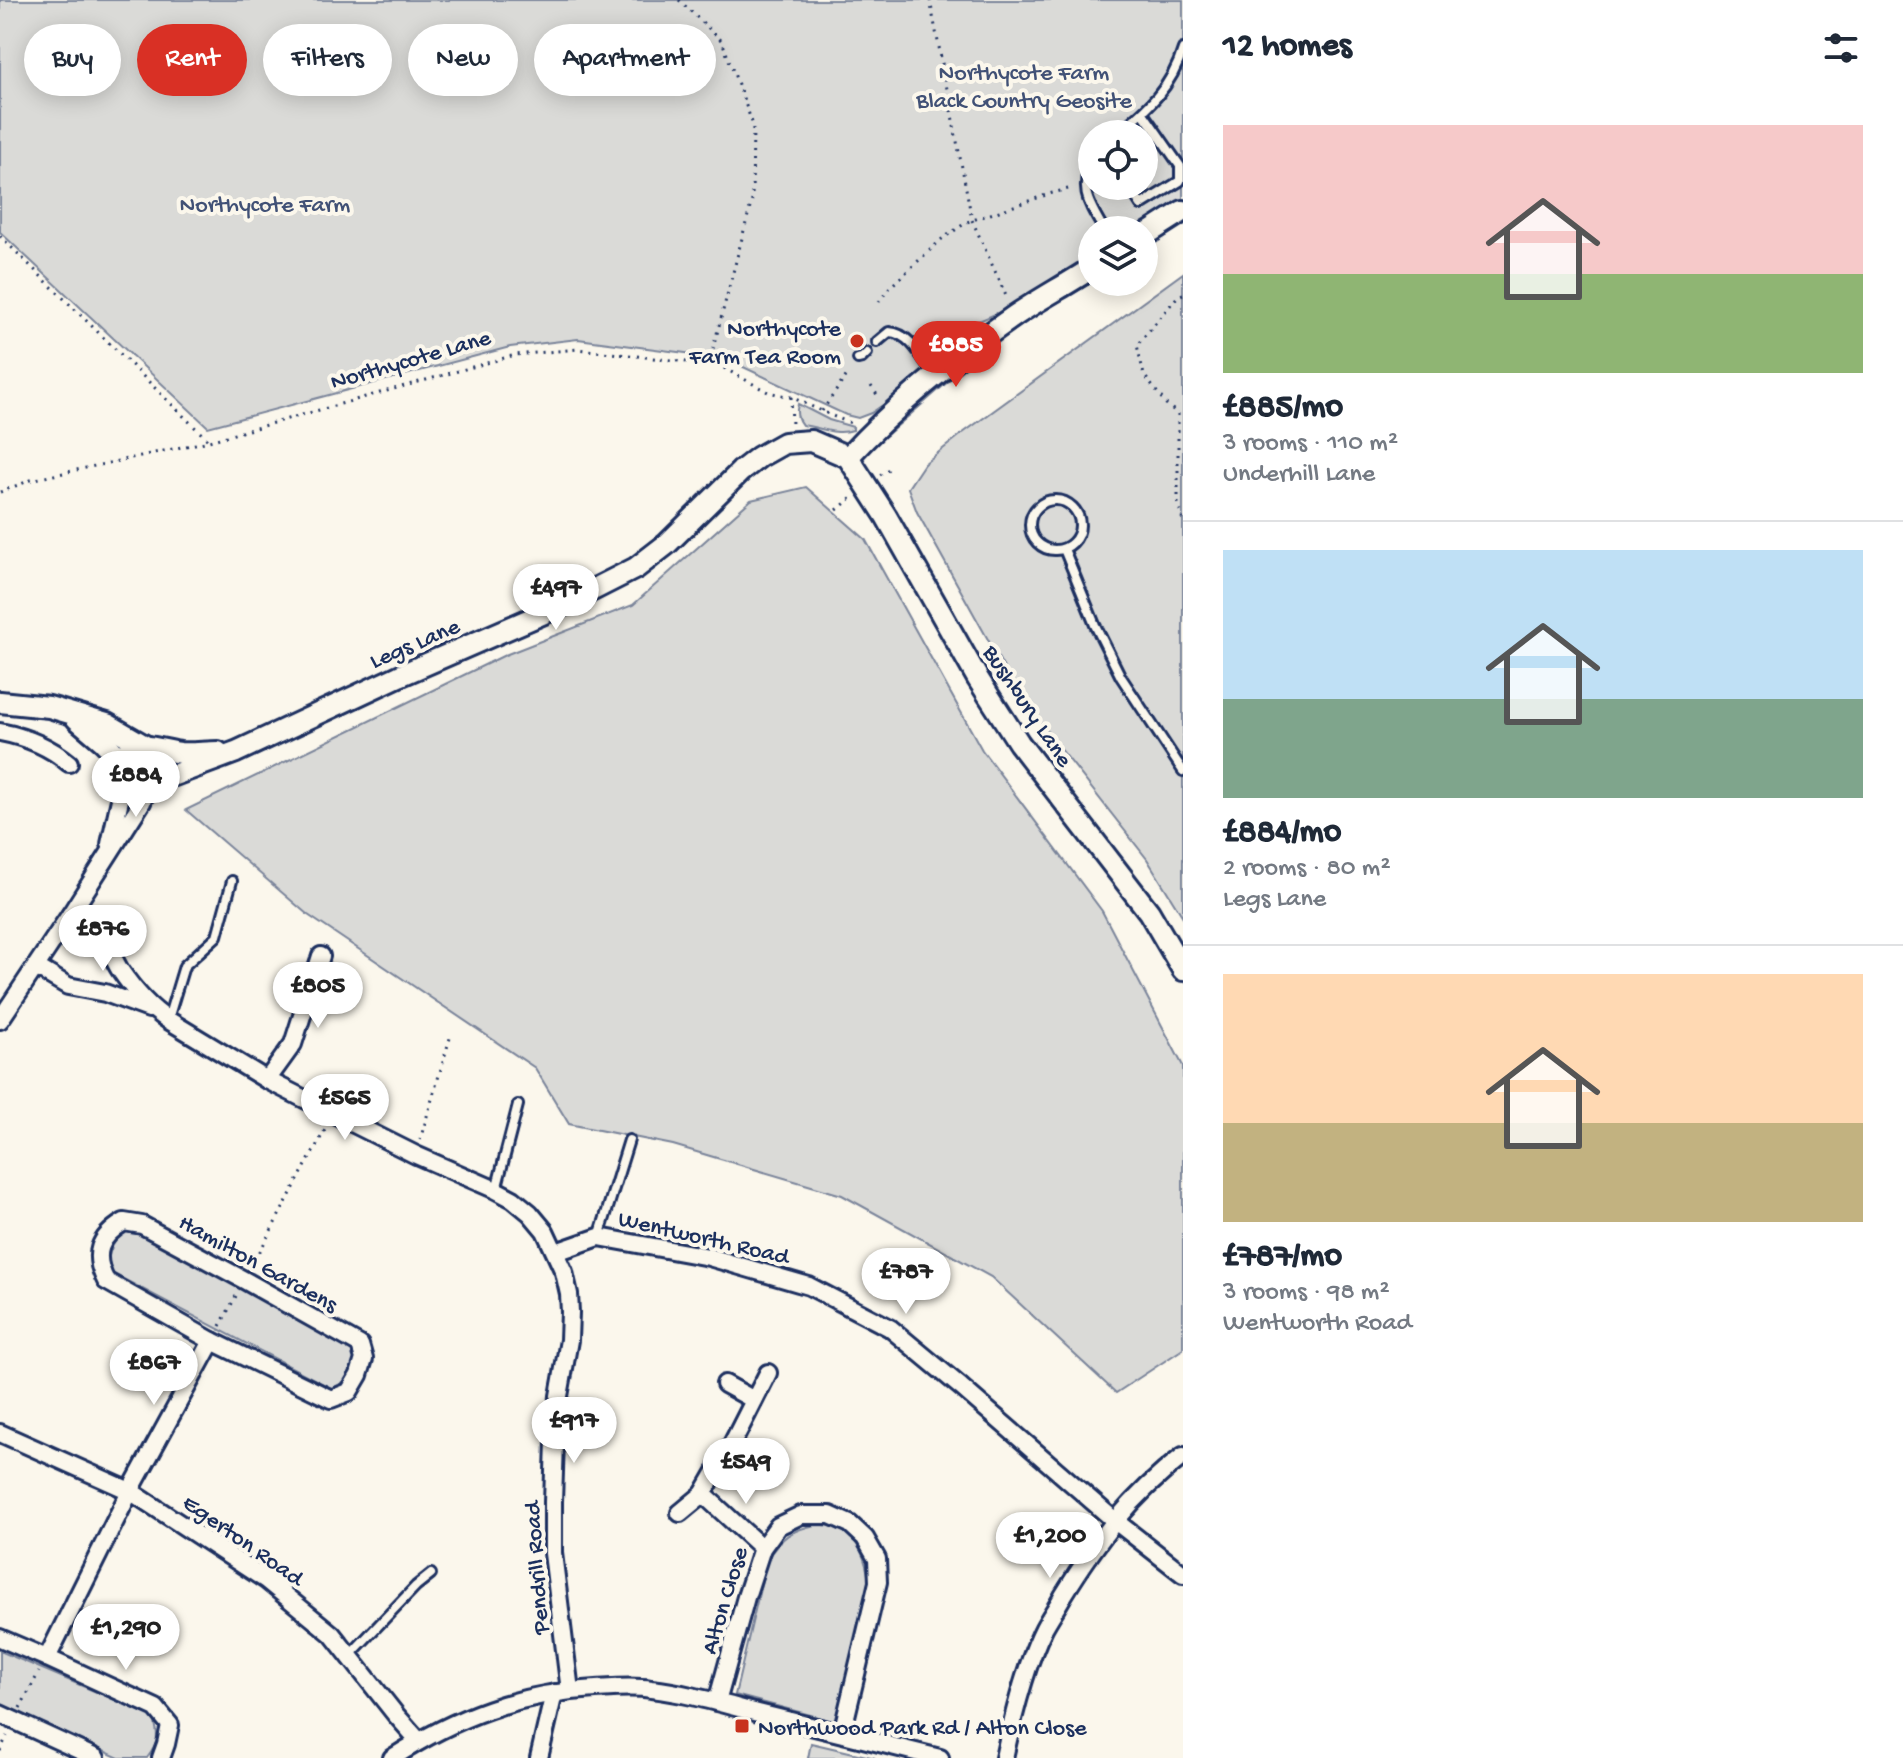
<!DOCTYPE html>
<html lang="en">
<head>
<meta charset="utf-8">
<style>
  :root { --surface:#fff; --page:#f2f2f3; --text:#1f2937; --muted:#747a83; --line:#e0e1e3; --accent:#d93025 }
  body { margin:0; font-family:"Gochi Hand",sans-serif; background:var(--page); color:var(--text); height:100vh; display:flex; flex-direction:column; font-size:30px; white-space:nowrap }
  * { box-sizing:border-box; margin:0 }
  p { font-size:26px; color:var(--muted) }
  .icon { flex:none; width:44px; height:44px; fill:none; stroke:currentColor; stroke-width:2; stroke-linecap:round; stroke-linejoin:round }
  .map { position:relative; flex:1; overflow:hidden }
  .panel { display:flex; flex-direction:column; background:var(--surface); width:720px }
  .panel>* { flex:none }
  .banner { position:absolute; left:24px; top:24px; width:760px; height:72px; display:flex; gap:16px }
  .buttons { position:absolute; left:1078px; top:120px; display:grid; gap:16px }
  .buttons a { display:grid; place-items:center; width:80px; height:80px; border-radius:50%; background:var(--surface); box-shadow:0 4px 20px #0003; font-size:40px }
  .price { position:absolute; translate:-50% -68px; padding:0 18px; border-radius:28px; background:#fff; color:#222; font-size:26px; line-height:52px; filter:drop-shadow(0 2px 4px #0008) }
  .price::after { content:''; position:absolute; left:50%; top:48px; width:24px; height:18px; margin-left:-12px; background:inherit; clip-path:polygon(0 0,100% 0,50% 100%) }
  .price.active { background:var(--accent); color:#fff }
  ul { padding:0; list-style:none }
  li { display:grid; align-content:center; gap:16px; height:424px; padding:0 40px }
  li+li { border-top:2px solid var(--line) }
  li span { display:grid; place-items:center; height:248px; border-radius:0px; color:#555 }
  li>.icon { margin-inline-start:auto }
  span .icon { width:144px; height:144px; fill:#fffc; stroke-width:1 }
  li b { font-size:34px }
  h2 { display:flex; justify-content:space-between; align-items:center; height:96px; padding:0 40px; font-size:34px }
  .tag { padding:0 28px; border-radius:36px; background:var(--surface); box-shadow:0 4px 20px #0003; font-size:28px; line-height:72px }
  .tag.active { background:var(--accent); color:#fff }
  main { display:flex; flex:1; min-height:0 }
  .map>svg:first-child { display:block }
  .green { fill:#dadad7; stroke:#7a849a; stroke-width:2; fill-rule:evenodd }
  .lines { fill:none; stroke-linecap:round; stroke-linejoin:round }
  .service-casing { stroke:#1b2f5e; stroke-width:14 }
  .minor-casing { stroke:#1b2f5e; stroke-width:22 }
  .tertiary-casing { stroke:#1b2f5e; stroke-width:26 }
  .path { stroke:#1b2f5e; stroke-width:3; stroke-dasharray:2 6; stroke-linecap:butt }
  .service { stroke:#fbf7ec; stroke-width:8 }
  .minor { stroke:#fbf7ec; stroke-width:16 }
  .tertiary { stroke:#fbf7ec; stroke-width:20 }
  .poi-dot { fill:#c8321e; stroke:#fbf7ec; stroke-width:3 }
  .labels { text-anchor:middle; stroke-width:8; stroke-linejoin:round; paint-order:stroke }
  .park-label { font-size:24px; fill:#415176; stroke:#fbf7ec }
  .poi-label { font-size:24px; fill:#1b2f5e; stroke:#fbf7ec; text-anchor:end }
  .street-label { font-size:24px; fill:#1b2f5e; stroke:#fbf7ec }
</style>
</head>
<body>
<main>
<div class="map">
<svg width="1183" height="1758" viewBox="0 0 1183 1758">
  <rect width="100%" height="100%" fill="#fbf7ec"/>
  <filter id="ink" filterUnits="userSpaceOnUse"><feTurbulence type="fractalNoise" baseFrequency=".0125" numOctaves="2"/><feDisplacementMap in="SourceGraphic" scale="16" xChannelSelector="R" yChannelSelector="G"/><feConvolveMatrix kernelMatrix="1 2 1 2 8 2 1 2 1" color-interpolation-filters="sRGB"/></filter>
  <g filter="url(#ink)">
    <!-- green -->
    <g class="green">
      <path d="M0,0h1183v209l-39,21h-52v32l-92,50 -26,11 -62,62 -41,28 -13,5 -12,-3 -122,-57 -146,-19 -68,8 -302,80 -208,-195zM1092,134h52v52h-52z"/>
      <polygon points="1183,273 1183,917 1147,859 1020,697 917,512 908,488 924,464 963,433"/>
      <polygon points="1020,321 1022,325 989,346 887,435 885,431 952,373"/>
      <path d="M798,404l31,16 24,7v3c-18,6 -33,-3 -51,-5 -5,-6 -6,-14 -4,-21z"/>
      <polygon points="806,487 865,539 982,750 1102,911 1183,1066 1183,1349 1116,1393 991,1277 842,1195 673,1145 569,1124 535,1068 308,915 186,810 505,655 633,605 751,500"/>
      <path d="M133,1230l217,117 6,12c-5,16 -9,24 -25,29l-221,-116c-5,-16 2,-26 11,-40z"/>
      <path d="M816,1525c7,0 15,0 21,3 22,8 30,34 32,55l-32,139 -102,-27 32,-136c15,-22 23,-29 49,-34z"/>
      <path d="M0,1651l153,65c6,19 6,27 -6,42h-28l-119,-54z"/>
      <polygon points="811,1743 875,1758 808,1758"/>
    </g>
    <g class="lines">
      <defs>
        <g id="service">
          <path d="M1116,134c31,-24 56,-47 67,-85"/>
          <path d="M1092,159c-13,32 -4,43 12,71"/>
          <polyline points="1129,186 1141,205 1180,181 1180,166 1143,113"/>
          <path d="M877,342l12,-10c22,1 34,28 46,44"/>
          <polyline points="858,359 862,358 867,353"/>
          <circle cx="1055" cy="525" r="25"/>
          <polyline points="1064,549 1095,625 1121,677 1183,771"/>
          <polyline points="168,1019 184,966 217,936 232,881"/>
          <polyline points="496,1190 518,1105"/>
          <polyline points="599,1237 629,1140"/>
          <polyline points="349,1656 416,1586 431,1574"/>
        </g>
        <g id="minor">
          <path d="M0,732c26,5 49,14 69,31"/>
          <polyline points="110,844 126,773"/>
          <path d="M70,915c12,9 25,16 35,27 6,8 9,19 15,28 13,19 28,37 48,50l99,60 67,34 82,41 80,35 17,9 17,14 15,18 19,41 5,22 1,18 -1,28 -10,56 -4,45 -2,61v51l17,138"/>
          <polyline points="36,967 68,986 105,993 149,1009"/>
          <polyline points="0,1020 70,915 142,802 151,780"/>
          <polyline points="267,1080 293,1044 321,956"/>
          <path d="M124,1222l18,3 102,55 116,65 4,14 -5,16 -10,17 -18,7 -119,-58 -106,-60c-14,-27 -7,-44 18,-59z"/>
          <polyline points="556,1252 599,1237 709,1257 809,1286 890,1328 961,1387 1114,1520 1183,1574"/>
          <polyline points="725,1384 754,1400"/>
          <polyline points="0,1433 130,1491 266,1580 332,1634 396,1715 419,1741"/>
          <polyline points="703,1494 762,1548"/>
          <polyline points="680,1513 703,1494 733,1442 768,1373"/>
          <polyline points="0,1638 47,1658 156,1708 170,1725 166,1744 161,1758"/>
          <polyline points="47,1658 130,1491 212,1341"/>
          <polyline points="717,1702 746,1597 762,1548 778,1526 801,1515 830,1515 850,1524 865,1538 877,1559 878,1582 842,1733"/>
          <polyline points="0,1714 96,1758"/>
          <path d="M392,1758c65,-42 127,-65 204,-69 18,-1 37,-3 55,0 36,4 72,15 107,24 61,15 122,30 182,45"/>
          <polyline points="539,1758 554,1693"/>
          <path d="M1004,1758c9,-42 21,-92 40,-130 6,-11 13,-21 19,-32 35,-57 67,-99 120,-140"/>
        </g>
        <g id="tertiary">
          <polyline points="1144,236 1183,211"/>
          <path d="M848,457c48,-52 106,-99 165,-140 25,-17 53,-32 79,-49"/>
          <polyline points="0,702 49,707 107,724 145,746"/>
          <polyline points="77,719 104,742 123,762"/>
          <path d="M150,747c19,15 7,43 -15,34 -6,-3 -11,-8 -11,-15 -4,-32 40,-15 56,-13 12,1 25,-1 38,-1"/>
          <polyline points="154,778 174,775 236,752 399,676 567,603 636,568 667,544 741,471 759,457 784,443 811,441 848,457 886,516 978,679 1019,743 1149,912 1183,970"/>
        </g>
      </defs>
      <!-- service casing -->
      <use href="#service" class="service-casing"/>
      <!-- minor casing -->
      <use href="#minor" class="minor-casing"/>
      <!-- tertiary casing -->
      <use href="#tertiary" class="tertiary-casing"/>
      <!-- path -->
      <g class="path">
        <polyline points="679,0 722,41 753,125 752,200 709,364"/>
        <polyline points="930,0 972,220 1007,298"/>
        <polyline points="1144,156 1145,156"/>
        <polyline points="0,236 209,441"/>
        <polyline points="1183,294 1178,296 1137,345 1144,375 1166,404 1178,414 1178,503 1183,521"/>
        <polyline points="879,302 889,288 942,239 967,222 1049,194 1072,188"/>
        <polyline points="871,386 880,399"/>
        <polyline points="791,397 792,426"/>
        <polyline points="822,411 847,375"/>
        <polyline points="880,475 890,468"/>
        <polyline points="0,492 31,480 209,441 515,355 578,349 720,366 768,392 791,397 837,418 854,424"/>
        <polyline points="837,510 853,497"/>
        <polyline points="420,1140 450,1038"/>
        <polyline points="252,1266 326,1128"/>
        <polyline points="220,1326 237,1294"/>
        <polyline points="20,1708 39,1672"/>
        <polyline points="0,1751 7,1736"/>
      </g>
      <!-- service -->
      <use href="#service" class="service"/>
      <!-- minor -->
      <use href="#minor" class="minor"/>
      <!-- tertiary -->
      <use href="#tertiary" class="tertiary"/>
    </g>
  </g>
  <!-- markers -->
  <g class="poi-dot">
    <circle cx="857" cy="341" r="8"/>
    <rect x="734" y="1718" width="16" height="16" rx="4"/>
  </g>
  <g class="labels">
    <!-- park labels -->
    <g class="park-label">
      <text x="1024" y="79">Northycote Farm<tspan x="1024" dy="28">Black Country Geosite</tspan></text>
      <text x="265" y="211">Northycote Farm</text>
    </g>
    <!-- poi labels -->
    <g class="poi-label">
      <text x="841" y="335">Northycote<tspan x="841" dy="28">Farm Tea Room</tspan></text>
      <text x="758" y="1734" text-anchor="start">Northwood Park Rd / Alton Close</text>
    </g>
    <!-- street labels -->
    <g class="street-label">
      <text transform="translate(410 358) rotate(-16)" y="8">Northycote Lane</text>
      <text transform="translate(414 642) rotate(-23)" y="8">Legs Lane</text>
      <text transform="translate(1029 705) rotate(56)" y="8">Bushbury Lane</text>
      <text transform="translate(704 1236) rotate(13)" y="8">Wentworth Road</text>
      <text transform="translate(259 1262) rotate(29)" y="8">Hamilton Gardens</text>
      <text transform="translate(244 1539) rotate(35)" y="8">Egerton Road</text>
      <text transform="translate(535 1568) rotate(-94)" y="8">Pendrill Road</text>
      <text transform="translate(723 1600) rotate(-73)" y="8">Alton Close</text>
    </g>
  </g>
</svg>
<div class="buttons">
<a><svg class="icon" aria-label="locate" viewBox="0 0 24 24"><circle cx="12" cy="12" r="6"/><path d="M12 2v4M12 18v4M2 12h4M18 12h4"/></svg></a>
<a><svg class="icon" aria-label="layers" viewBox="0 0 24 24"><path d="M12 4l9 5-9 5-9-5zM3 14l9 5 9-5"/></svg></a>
</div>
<b class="price active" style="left:956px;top:389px">£885</b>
<b class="price" style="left:556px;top:632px">£497</b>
<b class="price" style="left:136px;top:819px">£884</b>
<b class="price" style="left:103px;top:973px">£876</b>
<b class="price" style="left:318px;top:1030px">£805</b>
<b class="price" style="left:345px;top:1142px">£565</b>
<b class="price" style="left:906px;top:1316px">£787</b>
<b class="price" style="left:154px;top:1407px">£867</b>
<b class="price" style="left:574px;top:1465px">£917</b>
<b class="price" style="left:746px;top:1506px">£549</b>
<b class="price" style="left:1050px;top:1580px">£1,200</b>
<b class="price" style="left:126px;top:1672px">£1,290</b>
<div class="banner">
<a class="tag">Buy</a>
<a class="tag active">Rent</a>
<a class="tag">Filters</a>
<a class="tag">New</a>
<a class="tag">Apartment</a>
</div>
</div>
<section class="panel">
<h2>12 homes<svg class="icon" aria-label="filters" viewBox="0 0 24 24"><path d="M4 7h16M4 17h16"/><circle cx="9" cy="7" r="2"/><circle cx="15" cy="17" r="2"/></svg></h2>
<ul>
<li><span style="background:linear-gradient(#f6c9c9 60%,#8fb573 0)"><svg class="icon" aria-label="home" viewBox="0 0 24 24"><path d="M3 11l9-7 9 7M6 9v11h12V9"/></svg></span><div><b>£885/mo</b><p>3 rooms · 110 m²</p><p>Underhill Lane</p></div></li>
<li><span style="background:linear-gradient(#bfe0f5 60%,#7fa58c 0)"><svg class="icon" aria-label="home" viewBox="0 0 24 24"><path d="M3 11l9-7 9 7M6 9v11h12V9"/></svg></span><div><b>£884/mo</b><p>2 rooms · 80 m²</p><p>Legs Lane</p></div></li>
<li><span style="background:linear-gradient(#ffd9b3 60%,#c2b280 0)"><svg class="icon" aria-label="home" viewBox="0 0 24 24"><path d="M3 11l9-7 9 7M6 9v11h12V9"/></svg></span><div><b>£787/mo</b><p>3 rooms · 98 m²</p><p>Wentworth Road</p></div></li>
</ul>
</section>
</main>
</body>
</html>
